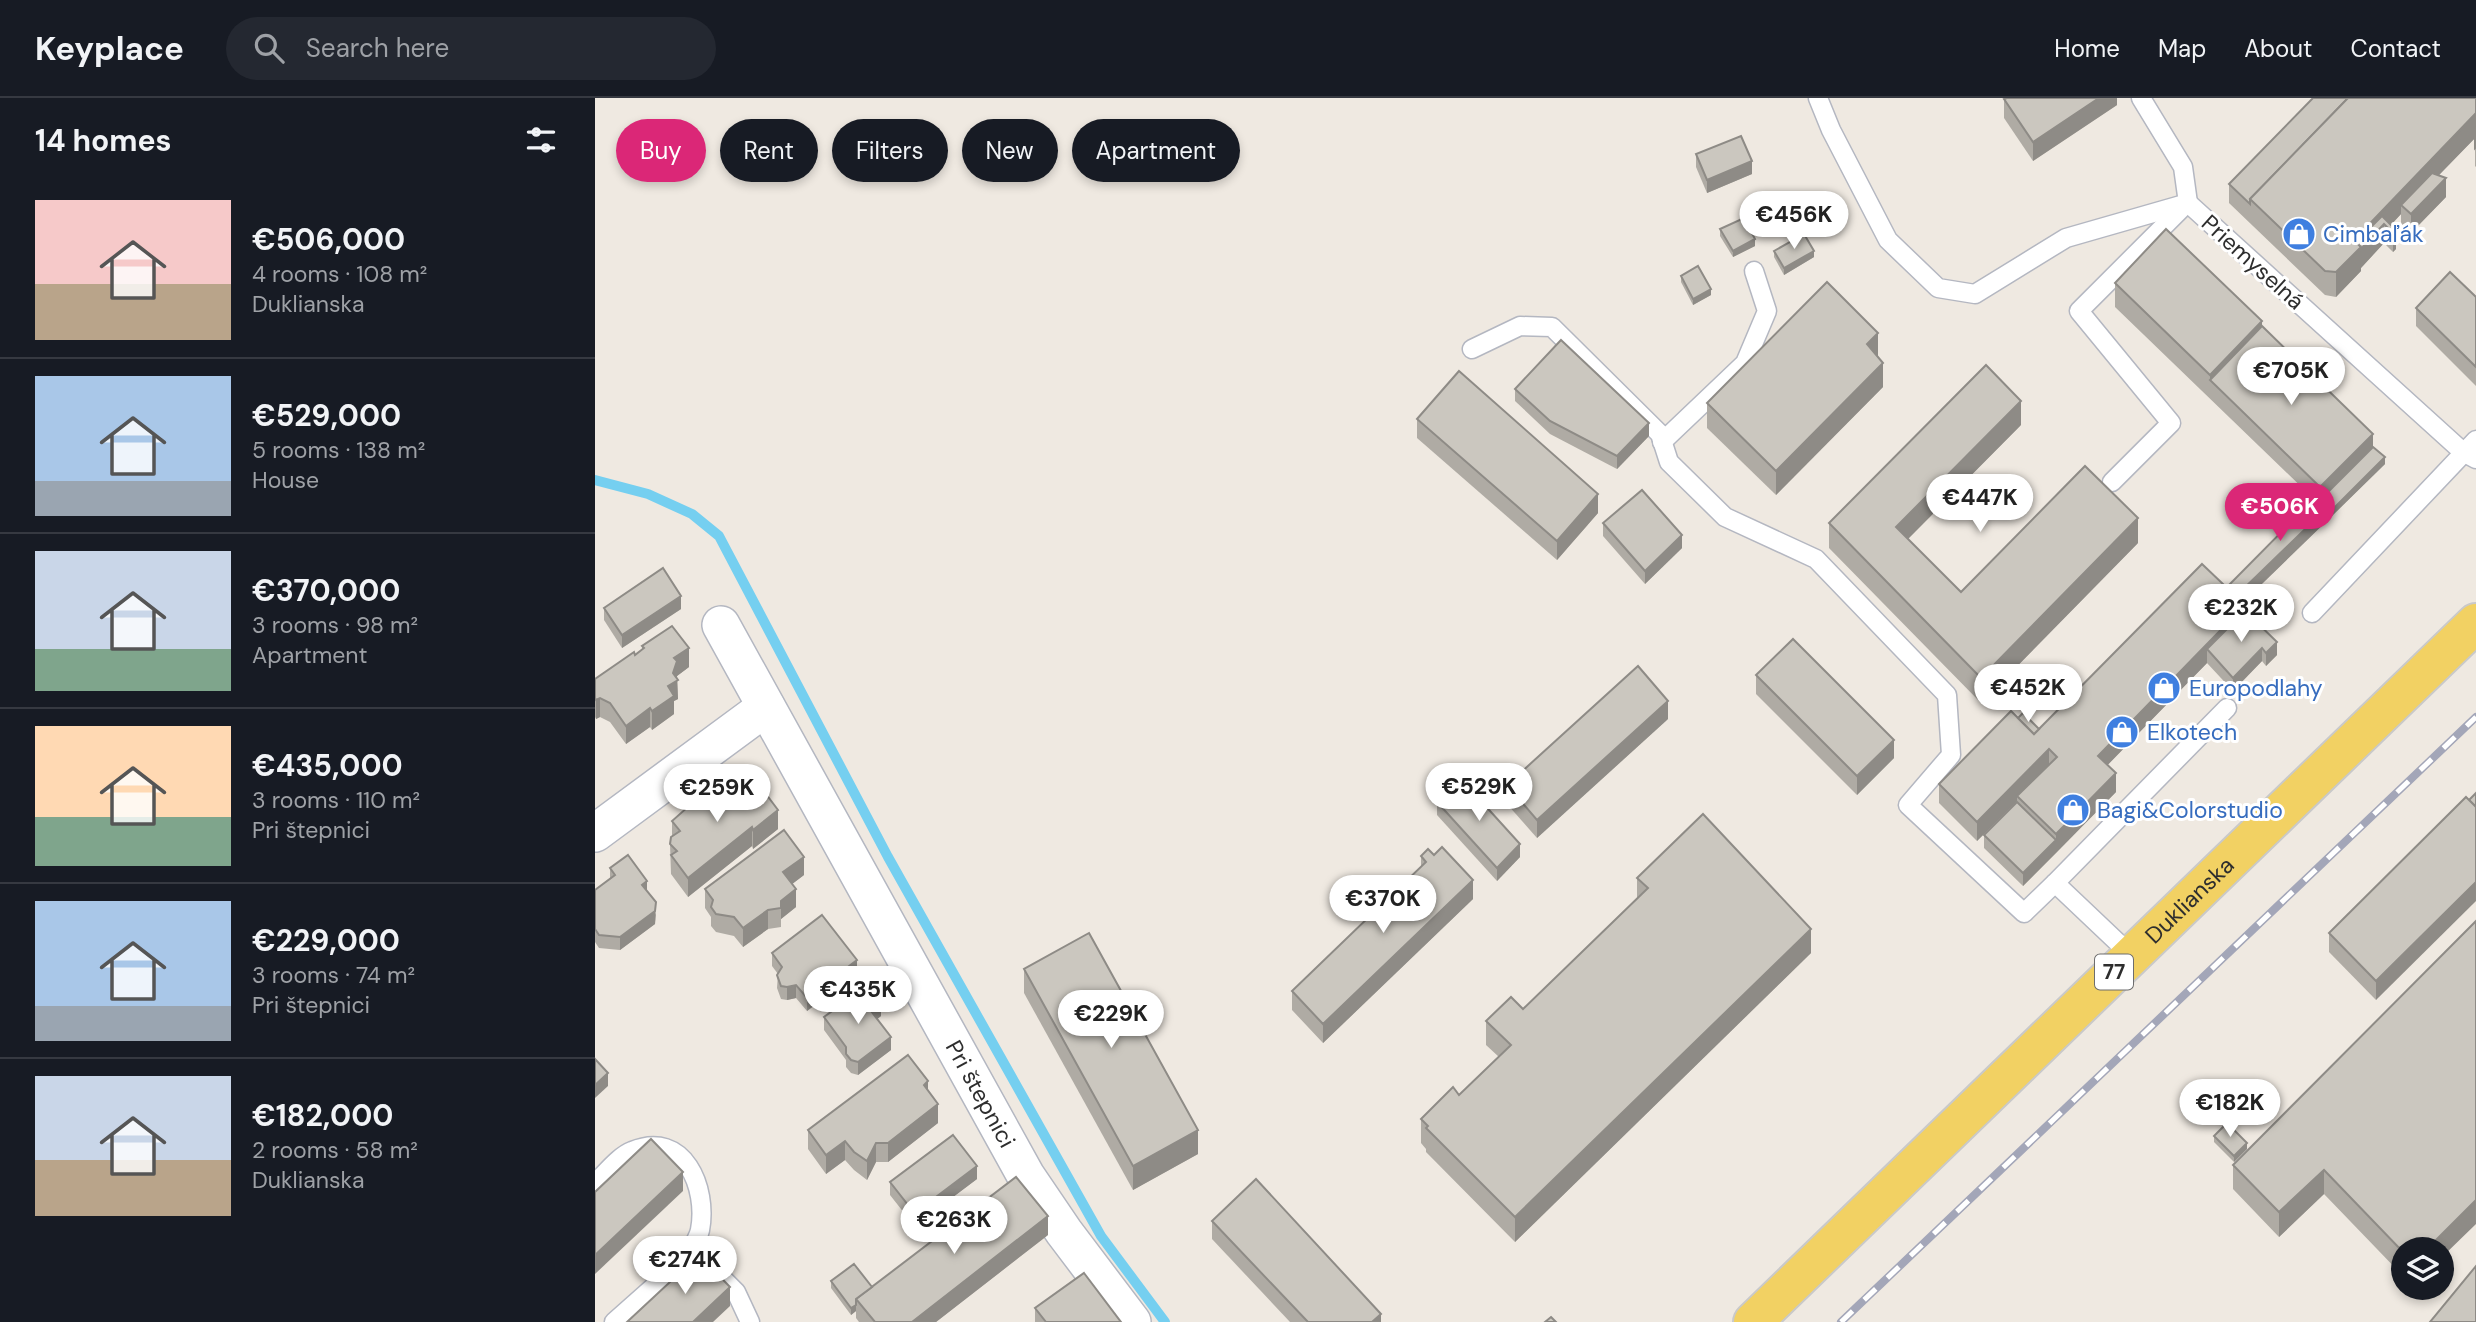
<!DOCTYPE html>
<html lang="en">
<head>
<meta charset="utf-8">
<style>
  :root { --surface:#171b24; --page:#242831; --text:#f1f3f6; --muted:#9ea1a6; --line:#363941; --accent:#db2777 }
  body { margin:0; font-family:"DM Sans",sans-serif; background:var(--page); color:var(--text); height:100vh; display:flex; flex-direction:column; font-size:26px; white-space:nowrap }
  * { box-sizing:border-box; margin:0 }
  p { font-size:23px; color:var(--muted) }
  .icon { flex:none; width:38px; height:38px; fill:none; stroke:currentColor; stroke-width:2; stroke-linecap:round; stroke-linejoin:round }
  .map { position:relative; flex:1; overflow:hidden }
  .details { display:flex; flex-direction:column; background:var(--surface); width:595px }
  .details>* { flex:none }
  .top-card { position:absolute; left:21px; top:21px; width:665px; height:63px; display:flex; gap:14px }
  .buttons { position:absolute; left:1796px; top:1139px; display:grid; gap:14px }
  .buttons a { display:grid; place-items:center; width:63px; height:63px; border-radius:50%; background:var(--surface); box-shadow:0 4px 10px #0003; font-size:35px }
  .price { position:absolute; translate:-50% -60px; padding:0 16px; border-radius:24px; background:#fff; color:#222; font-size:23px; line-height:46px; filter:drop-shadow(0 2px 4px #0008) }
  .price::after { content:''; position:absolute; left:50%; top:42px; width:21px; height:16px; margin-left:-10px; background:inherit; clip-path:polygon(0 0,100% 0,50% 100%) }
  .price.active { background:var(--accent); color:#fff }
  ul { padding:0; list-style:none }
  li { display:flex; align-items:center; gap:21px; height:175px; padding:0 35px }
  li+li { border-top:2px solid var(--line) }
  li span { display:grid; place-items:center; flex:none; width:196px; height:140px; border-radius:0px; color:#555 }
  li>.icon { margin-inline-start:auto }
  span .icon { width:84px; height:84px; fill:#fffc; stroke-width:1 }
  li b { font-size:30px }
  h2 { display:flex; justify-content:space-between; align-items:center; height:84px; padding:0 35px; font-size:30px }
  .pill { padding:0 24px; border-radius:32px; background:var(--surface); box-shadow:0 4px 10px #0003; font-size:24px; line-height:63px }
  .pill.active { background:var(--accent); color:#fff }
  header { display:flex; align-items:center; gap:42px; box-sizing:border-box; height:98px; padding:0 35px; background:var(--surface); border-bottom:2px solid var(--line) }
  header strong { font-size:33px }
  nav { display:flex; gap:38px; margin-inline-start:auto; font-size:24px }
  .search { width:490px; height:63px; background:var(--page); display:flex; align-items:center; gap:18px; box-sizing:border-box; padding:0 24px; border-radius:38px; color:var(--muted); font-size:26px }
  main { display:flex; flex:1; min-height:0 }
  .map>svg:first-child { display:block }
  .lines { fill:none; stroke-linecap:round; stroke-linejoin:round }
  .stream { stroke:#75cff0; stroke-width:10 }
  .lane-casing { stroke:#b4b7c1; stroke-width:21 }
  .street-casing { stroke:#b4b7c1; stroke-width:40 }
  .primary-casing { stroke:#c9c9c9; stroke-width:42 }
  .lane { stroke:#fff; stroke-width:18 }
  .street { stroke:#fff; stroke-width:37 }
  .primary { stroke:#f2d163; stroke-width:38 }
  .rail-casing { stroke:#a3a6b8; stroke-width:8 }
  .rail { stroke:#fff; stroke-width:5; stroke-dasharray:16; stroke-linecap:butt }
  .wall { fill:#afaba4 }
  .shaded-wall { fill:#8e8b86 }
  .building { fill:#cbc7bf; stroke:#8e8b86; stroke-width:2 }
  .labels { text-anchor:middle; stroke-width:6; stroke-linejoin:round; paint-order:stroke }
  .shield { fill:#fff; stroke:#6d6d6d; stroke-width:2 }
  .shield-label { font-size:21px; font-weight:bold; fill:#2e2e2e }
  .shop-label { font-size:23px; fill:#366cbe; stroke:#fff; text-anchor:start }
  .street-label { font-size:23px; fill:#2e2e2e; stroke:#fff }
</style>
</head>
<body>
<header>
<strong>Keyplace</strong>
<div class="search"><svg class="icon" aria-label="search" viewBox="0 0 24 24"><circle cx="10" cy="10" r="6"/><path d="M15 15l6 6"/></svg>Search here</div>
<nav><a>Home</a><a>Map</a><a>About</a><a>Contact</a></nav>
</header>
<main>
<section class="details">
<h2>14 homes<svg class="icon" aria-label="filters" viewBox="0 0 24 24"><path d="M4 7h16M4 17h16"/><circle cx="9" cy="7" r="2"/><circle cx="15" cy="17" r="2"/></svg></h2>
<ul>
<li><span style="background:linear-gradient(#f6c9c9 60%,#b9a48a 0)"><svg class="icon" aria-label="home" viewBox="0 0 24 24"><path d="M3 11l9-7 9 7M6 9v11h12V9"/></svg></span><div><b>€506,000</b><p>4 rooms · 108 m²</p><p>Duklianska</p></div></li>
<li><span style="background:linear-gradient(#a9c7e8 75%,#9aa5b1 0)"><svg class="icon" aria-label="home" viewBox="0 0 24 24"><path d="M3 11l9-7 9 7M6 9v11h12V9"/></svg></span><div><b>€529,000</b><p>5 rooms · 138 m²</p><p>House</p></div></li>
<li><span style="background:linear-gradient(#c9d6e8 70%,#7fa58c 0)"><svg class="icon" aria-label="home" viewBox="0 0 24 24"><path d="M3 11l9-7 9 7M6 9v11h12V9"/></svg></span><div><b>€370,000</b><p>3 rooms · 98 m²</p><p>Apartment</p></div></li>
<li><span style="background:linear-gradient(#ffd9b3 65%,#7fa58c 0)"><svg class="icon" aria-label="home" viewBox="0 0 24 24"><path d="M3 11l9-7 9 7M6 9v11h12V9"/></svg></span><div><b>€435,000</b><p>3 rooms · 110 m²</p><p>Pri štepnici</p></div></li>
<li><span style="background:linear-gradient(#a9c7e8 75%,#9aa5b1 0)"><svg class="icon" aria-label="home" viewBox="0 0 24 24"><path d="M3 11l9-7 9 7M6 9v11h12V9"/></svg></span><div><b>€229,000</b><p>3 rooms · 74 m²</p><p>Pri štepnici</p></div></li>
<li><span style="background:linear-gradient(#c9d6e8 60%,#b9a48a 0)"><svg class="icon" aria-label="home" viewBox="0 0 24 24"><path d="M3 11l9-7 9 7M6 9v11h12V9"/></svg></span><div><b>€182,000</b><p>2 rooms · 58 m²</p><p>Duklianska</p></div></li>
</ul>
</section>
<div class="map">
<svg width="1881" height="1224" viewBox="0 0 1881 1224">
  <rect width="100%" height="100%" fill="#efe9e1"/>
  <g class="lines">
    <!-- stream -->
    <polyline class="stream" points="0,382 53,396 97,416 124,438 293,759 506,1138 570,1224"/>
    <defs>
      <g id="lane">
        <polyline points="1223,0 1236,32 1293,142 1343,190 1380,196 1471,140 1593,105"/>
        <polyline points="1546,0 1588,69 1593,105"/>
        <polyline points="1593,105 1868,354 1881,361"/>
        <polyline points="877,251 925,228 957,229 1065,336 1074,364 1130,419 1221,461 1352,597 1356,657 1313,707 1429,815 1460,785 1537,858"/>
        <polyline points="1067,344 1150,265 1172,213 1159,173"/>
        <polyline points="1517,384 1576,325 1484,213 1591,106"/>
        <polyline points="1717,515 1881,342"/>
        <polyline points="1460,785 1632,610"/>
        <path d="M0,1085c11,-10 24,-27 37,-32 52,-22 76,37 68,79 -2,10 -10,20 -15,29"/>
        <polyline points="19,1224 90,1161 110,1163 141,1194 155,1224"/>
      </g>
      <g id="street">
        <path id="s1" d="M126,527l305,551 38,56 68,90"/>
        <polyline points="0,735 171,609"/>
      </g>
      <g id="primary">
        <path id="s2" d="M1158,1224l723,-699"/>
      </g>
    </defs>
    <!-- lane casing -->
    <use href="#lane" class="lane-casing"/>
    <!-- street casing -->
    <use href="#street" class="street-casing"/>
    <!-- primary casing -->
    <use href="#primary" class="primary-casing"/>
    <!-- lane -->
    <use href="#lane" class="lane"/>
    <!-- street -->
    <use href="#street" class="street"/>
    <!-- primary -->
    <use href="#primary" class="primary"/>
    <defs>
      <polyline id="rail" points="1246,1224 1881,619"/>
    </defs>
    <!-- rail casing -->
    <use href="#rail" class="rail-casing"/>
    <!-- rail -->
    <use href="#rail" class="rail"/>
  </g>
  <!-- wall -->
  <g class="wall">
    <polygon points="1522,0 1522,7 1438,63 1409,20 1409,1"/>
    <polygon points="1881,0 1881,68 1880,69 1880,40 1844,77 1851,99 1816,135 1806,126 1806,116 1796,127 1801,132 1801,151 1798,154 1789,145 1766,170 1766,173 1741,199 1730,197 1634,105 1634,86"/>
    <polygon points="1101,56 1157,76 1112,95 1101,69"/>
    <polygon points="1125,131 1160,148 1138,159 1125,138"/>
    <polygon points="1179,153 1219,159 1189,177 1179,159"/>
    <polygon points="1086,178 1116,197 1098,207 1086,184"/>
    <polygon points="1520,185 1667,228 1778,349 1790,366 1648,504 1650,513 1682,557 1671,568 1667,563 1638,593 1612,565 1512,667 1521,694 1428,788 1389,750 1389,737 1422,703 1382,743 1344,705 1344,686 1423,620 1444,631 1632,489 1719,401 1520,209"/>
    <polygon points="1881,199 1881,288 1821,228 1821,210"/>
    <polygon points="1283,258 1288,289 1181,397 1112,330 1112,305"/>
    <polygon points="920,291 1054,338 1022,371 955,336 920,303"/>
    <polygon points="822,321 1003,415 962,462 822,340"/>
    <polygon points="1426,327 1313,441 1366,494 1543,445 1386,605 1234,450 1234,425"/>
    <polygon points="1008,425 1087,450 1050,486 1008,438"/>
    <polygon points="9,510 86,511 27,550 9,522"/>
    <polygon points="47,548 94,569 82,578 83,601 79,603 79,616 57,632 55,629 31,646 15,624 5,619 1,621 0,619 0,581 40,557 47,551"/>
    <polygon points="1161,577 1299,660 1262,697 1161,596"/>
    <polygon points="1073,621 942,740 912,706 912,687"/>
    <polygon points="137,693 183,731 158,751 157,748 93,799 76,776 75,746 77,738 77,723 114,694"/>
    <polygon points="1874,702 1781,902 1734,854 1734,835"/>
    <polygon points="842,704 925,759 902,783 842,717"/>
    <polygon points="826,758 878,801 728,945 697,912 697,893 826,769"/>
    <polygon points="15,770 52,793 61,817 60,826 25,852 4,850 0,844 0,792 15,780"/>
    <polygon points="209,777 197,786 201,809 186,821 186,829 173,831 148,849 139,838 121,834 116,828 116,819 110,810 110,791"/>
    <polygon points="1042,780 1216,855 920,1144 831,1054 831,1051 826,1045 826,1021 864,997 904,959 891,947 891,923 928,911 1042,800"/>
    <polygon points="1881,823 1808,1152 1808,1178 1729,1096 1684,1139 1638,1091 1638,1067"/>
    <polygon points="177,855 262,875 212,913 201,900 192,902 186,901 182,890 183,876 177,868"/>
    <polygon points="429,871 603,1056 538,1092 429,895"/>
    <polygon points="265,900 286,918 282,921 296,952 263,977 256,975 251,969 251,962 229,932 229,919"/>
    <polygon points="333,993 343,1025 293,1064 281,1064 272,1082 259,1072 250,1062 231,1076 213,1051 213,1032"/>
    <polygon points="1619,1038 1652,1051 1639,1064 1619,1044"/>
    <polygon points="382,1081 347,1107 349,1122 328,1139 295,1097 295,1084"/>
    <polygon points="617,1123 786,1224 695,1224 617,1141"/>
    <polygon points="453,1137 341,1224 264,1224 261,1220 261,1213 256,1217 236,1190 236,1183 277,1189"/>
    <polygon points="440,1210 526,1224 440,1224"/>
  </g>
  <!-- shaded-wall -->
  <g class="shaded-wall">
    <polygon points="1504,0 1522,0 1522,7 1438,63 1438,44"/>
    <polygon points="1881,15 1881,39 1811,111 1806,107 1806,116 1793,130 1789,126 1789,145 1766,170 1766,173 1741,199 1741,174 1759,142"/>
    <polygon points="1157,63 1157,76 1112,95 1112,82"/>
    <polygon points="1851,80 1851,99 1816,135 1816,116"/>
    <polygon points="1801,132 1801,151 1798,154 1798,135"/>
    <polygon points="1160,141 1160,148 1138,159 1138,153"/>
    <polygon points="1219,153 1219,159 1189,177 1189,170"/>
    <polygon points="1116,191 1116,197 1098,207 1098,201"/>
    <polygon points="1667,223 1667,247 1615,282 1615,277"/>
    <polygon points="1283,235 1283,259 1272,246"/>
    <polygon points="1288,265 1288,289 1181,397 1181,373"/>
    <polygon points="1426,303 1426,327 1301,453 1301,429"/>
    <polygon points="1054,325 1054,338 1022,371 1022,358"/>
    <polygon points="1778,336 1778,355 1725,408 1725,389"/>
    <polygon points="1790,359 1790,366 1737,418 1737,412"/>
    <polygon points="1003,396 1003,415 962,462 962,443"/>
    <polygon points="1737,405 1737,418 1638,514 1638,501"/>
    <polygon points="1543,420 1543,445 1386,605 1386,580"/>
    <polygon points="1087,437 1087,450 1050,486 1050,473"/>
    <polygon points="86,498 86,511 27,550 27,537"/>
    <polygon points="1650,507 1650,526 1612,551 1612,565 1503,677 1503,658"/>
    <polygon points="1682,544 1682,557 1671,568 1671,555"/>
    <polygon points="94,550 94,569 82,578 83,601 79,603 79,616 57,632 57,613 73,588 79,560"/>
    <polygon points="1667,550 1667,563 1638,593 1638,580"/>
    <polygon points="5,600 5,619 1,621 1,602"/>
    <polygon points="1073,603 1073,621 942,740 942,722"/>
    <polygon points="55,610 55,629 31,646 31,628"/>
    <polygon points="1299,642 1299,660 1262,697 1262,678"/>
    <polygon points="1454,651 1454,670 1422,698 1422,703 1382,743 1382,724"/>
    <polygon points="1521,675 1521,694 1461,755 1461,736"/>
    <polygon points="183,712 183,731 158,751 158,732"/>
    <polygon points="157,729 157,748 93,799 93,780"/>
    <polygon points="1461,742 1461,755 1428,788 1428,775"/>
    <polygon points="925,746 925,759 902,783 902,770"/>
    <polygon points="209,759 209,777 188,793 188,774"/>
    <polygon points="878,782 878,801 728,945 728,926"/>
    <polygon points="52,783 52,796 47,787"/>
    <polygon points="1881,784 1881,803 1781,902 1781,883"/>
    <polygon points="201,791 201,809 186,821 186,803"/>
    <polygon points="61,804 60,826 25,852 25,839"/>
    <polygon points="173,812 173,831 148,849 148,830"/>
    <polygon points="1216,831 1216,855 920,1144 920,1119"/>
    <polygon points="262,862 262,875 212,913 212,900"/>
    <polygon points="201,887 201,900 192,902 192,889"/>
    <polygon points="286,905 286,918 276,926 276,913"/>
    <polygon points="296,939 296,952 263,977 263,964"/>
    <polygon points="13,975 13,988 0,1000 0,987"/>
    <polygon points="333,983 333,1002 329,987"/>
    <polygon points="343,1006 343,1025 293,1064 293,1045"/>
    <polygon points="603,1032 603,1056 538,1092 538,1068"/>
    <polygon points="250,1043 250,1062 231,1076 231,1057"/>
    <polygon points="281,1045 281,1064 272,1082 272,1063"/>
    <polygon points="1652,1045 1652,1051 1639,1064 1639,1058"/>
    <polygon points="382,1068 382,1081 341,1112 341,1099"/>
    <polygon points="1729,1072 1729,1096 1684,1139 1684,1114"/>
    <polygon points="88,1074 88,1093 0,1176 0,1157"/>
    <polygon points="1881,1102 1881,1126 1846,1160 1846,1152 1831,1152"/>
    <polygon points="349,1110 349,1122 328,1139 328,1126"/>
    <polygon points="453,1118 453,1137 341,1224 317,1224"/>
    <polygon points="135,1189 135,1208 118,1224 98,1224"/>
    <polygon points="261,1207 261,1213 256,1217 256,1210"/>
    <polygon points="786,1216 786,1224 777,1224"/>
  </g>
  <!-- building -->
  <g class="building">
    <polygon points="1412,0 1504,0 1438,44 1409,1"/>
    <polygon points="1718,0 1753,0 1655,101 1655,106 1634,86"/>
    <polygon points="1753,0 1881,0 1881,15 1759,142 1766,149 1741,174 1730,173 1655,101"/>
    <polygon points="1881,29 1881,49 1880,50 1880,31"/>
    <polygon points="1146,38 1157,63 1112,82 1101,56"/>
    <polygon points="1837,75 1851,80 1816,116 1806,107"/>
    <polygon points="1787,118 1801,132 1798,135 1789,126 1766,151 1766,149 1761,144"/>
    <polygon points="1149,120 1160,141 1138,153 1125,131"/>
    <polygon points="1571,131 1667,223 1615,277 1520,185"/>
    <polygon points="1209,136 1219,153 1189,170 1179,153"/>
    <polygon points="1103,168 1116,191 1098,201 1086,178"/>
    <polygon points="1855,174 1881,199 1881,269 1821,210"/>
    <polygon points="1232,184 1283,235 1272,246 1288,265 1181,373 1112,305"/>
    <polygon points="1667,228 1778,336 1725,389 1615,282"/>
    <polygon points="966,242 1054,325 1022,358 955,323 920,291"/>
    <polygon points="1391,267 1426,303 1301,429 1366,494 1490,368 1543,420 1386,580 1234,425"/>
    <polygon points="864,273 1003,396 962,443 822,321"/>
    <polygon points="1778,349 1790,359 1737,412 1737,405 1729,398"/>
    <polygon points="1047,392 1087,437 1050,473 1008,425"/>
    <polygon points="1725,395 1737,405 1641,498 1632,489"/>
    <polygon points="1607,466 1650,507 1503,658 1521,675 1461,736 1422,698 1462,659 1454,651 1382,724 1344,686 1416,613 1439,636"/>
    <polygon points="68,470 86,498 27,537 9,510"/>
    <polygon points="1650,513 1682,544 1671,555 1667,550 1638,580 1612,551"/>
    <polygon points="77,528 94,550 79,560 82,563 78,575 83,582 73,588 79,598 57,613 55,610 31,628 15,605 5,600 1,602 0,600 0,581 39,554 40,557 49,550 47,548"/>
    <polygon points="1198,541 1299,642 1262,678 1161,577"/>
    <polygon points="1043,568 1073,603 942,722 912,687"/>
    <polygon points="1428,615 1444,631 1439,636 1423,620"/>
    <polygon points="866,681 925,746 902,770 842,704"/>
    <polygon points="129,683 137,693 141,689 153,692 155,696 165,688 183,712 158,732 157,729 93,780 76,757 82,753 75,746 76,739 85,733 77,723 112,692 114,694"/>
    <polygon points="1881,695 1881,709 1874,702"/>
    <polygon points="1871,699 1881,709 1881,784 1781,883 1734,835"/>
    <polygon points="1422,704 1461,742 1428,775 1389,737"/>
    <polygon points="1108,716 1216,831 920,1119 831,1030 833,1028 826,1021 858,989 864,997 916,947 891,923 916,899 928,911 1053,790 1042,780"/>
    <polygon points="189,732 209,759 188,774 201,791 186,803 186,810 173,812 148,830 139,819 121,816 116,809 118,802 110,791"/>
    <polygon points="847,749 878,782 728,926 697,893 831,764 826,758 833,751 839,757"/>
    <polygon points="33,757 52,783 47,787 61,804 60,813 25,839 4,837 0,831 0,792 20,777 15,770"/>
    <polygon points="227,817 262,862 212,900 201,887 192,889 186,888 182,877 187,869 177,855"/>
    <polygon points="1881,823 1881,1102 1831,1152 1808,1152 1808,1154 1729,1072 1684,1114 1638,1067"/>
    <polygon points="494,835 603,1032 538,1068 429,871"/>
    <polygon points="276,892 286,905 276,913 296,939 263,964 256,962 251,956 251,949 229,919 262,895 265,900"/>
    <polygon points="313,957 333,983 329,987 343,1006 293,1045 281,1045 272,1063 259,1054 250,1043 231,1057 213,1032"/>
    <polygon points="0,961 13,975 0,987"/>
    <polygon points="1632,1025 1652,1045 1639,1058 1619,1038"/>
    <polygon points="358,1037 382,1068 341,1099 349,1110 328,1126 295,1084"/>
    <polygon points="56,1041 88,1074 0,1157 0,1094"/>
    <polygon points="421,1079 453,1118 317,1224 280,1224 261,1201"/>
    <polygon points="661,1081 786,1216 777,1224 713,1224 617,1123"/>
    <polygon points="104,1157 135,1189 98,1224 32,1224"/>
    <polygon points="259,1166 277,1189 261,1201 261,1207 256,1210 236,1183"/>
    <polygon points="1881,1168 1881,1224 1835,1224"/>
    <polygon points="489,1175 526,1224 451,1224 440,1210"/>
    <polygon points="956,1219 961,1224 950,1224"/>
  </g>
  <!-- icons -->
  <defs>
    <symbol id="shop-disc" viewBox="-11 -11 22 22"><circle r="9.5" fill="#3f7fe0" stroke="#fff"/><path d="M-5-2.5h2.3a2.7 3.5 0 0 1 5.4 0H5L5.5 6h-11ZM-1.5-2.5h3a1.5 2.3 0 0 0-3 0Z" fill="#fff"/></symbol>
  </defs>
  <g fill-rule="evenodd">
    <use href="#shop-disc" x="1685" y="117" width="38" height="38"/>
    <use href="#shop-disc" x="1550" y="571" width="38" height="38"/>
    <use href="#shop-disc" x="1508" y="615" width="38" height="38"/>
    <use href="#shop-disc" x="1459" y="693" width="38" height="38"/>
  </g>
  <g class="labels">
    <!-- shield labels -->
    <rect class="shield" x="1500" y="856.5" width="38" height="35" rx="5"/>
    <g class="shield-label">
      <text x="1519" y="881">77</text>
    </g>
    <!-- shop labels -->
    <g class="shop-label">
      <text x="1728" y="144">Cimbaľák</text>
      <text x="1594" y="598">Europodlahy</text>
      <text x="1552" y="642">Elkotech</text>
      <text x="1502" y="720">Bagi&amp;Colorstudio</text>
    </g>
    <!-- street labels -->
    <g class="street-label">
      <text transform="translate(1658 164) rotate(42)" y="8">Priemyselná</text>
      <text dy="8" stroke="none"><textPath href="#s2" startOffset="607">Duklianska</textPath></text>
      <text dy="8" stroke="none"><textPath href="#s1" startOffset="536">Pri štepnici</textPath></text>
    </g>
  </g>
</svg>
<div class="buttons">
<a><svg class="icon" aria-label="layers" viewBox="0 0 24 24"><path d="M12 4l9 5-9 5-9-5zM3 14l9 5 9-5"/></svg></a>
</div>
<b class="price" style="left:1199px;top:153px">€456K</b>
<b class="price" style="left:1696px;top:309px">€705K</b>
<b class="price" style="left:1385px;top:436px">€447K</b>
<b class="price active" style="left:1685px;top:445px">€506K</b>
<b class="price" style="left:1646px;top:546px">€232K</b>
<b class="price" style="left:1433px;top:626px">€452K</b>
<b class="price" style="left:884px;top:725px">€529K</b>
<b class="price" style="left:122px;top:726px">€259K</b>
<b class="price" style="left:788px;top:837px">€370K</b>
<b class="price" style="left:263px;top:928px">€435K</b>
<b class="price" style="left:516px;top:952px">€229K</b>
<b class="price" style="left:1635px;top:1041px">€182K</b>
<b class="price" style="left:359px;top:1158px">€263K</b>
<b class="price" style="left:90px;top:1198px">€274K</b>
<div class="top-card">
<a class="pill active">Buy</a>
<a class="pill">Rent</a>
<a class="pill">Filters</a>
<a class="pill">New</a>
<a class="pill">Apartment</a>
</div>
</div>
</main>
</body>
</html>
